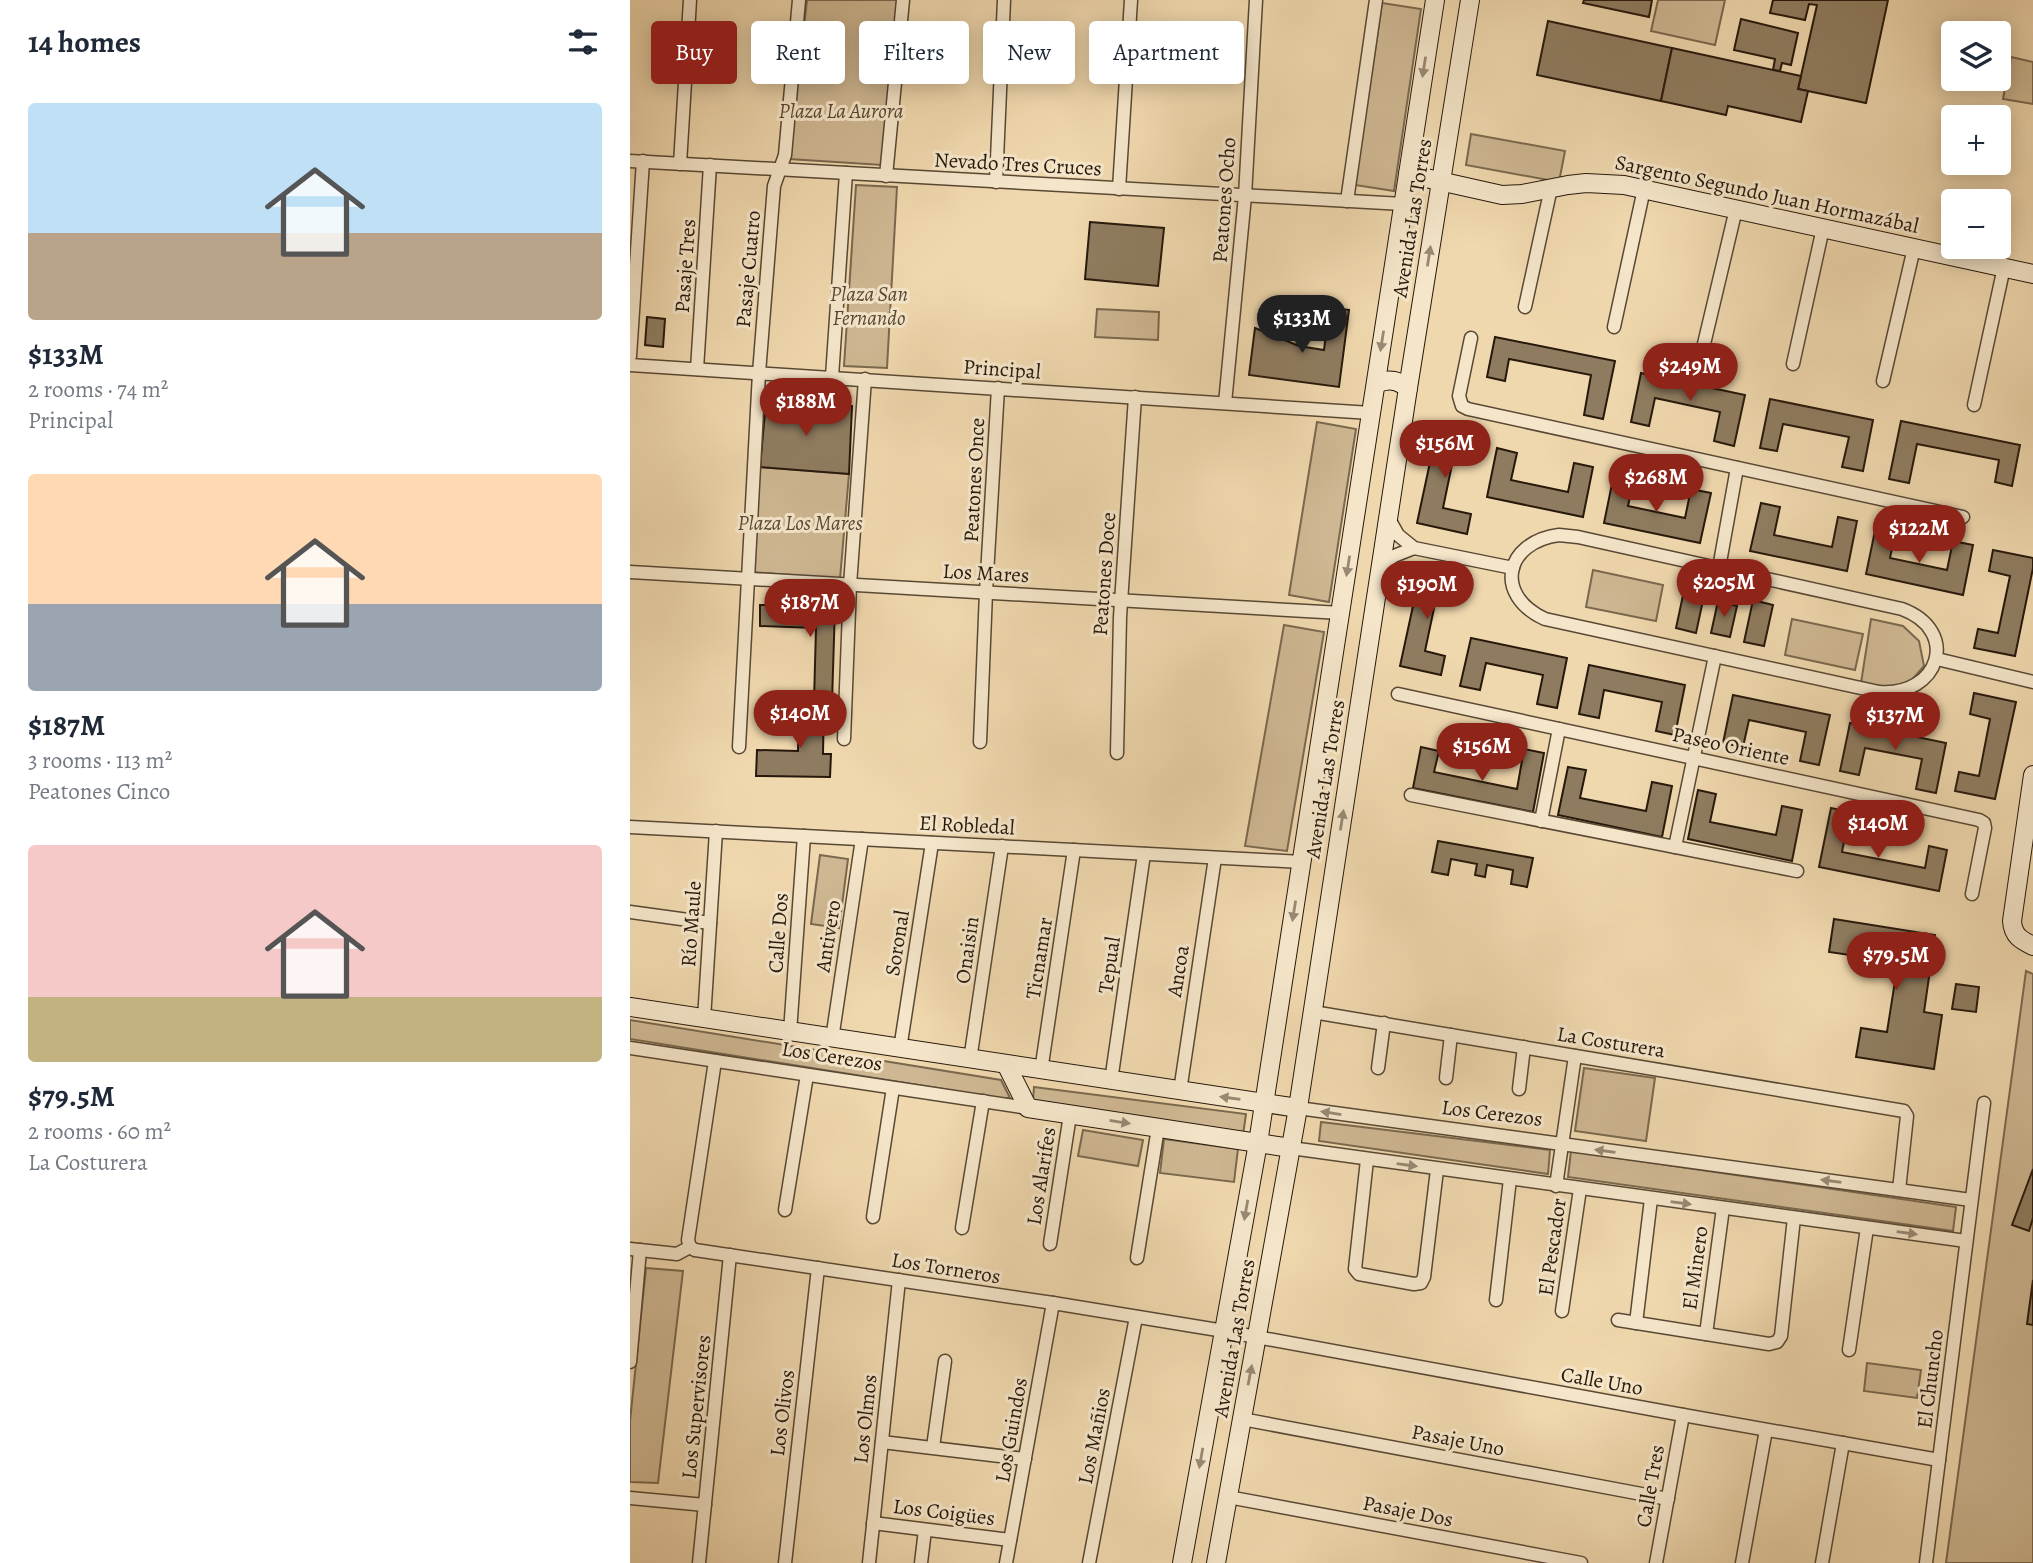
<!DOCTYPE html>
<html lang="en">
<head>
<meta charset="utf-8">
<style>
  :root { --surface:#fff; --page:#f2f2f3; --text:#1f2937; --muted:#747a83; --accent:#8f2418 }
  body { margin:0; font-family:Alegreya,serif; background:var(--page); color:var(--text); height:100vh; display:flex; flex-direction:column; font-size:26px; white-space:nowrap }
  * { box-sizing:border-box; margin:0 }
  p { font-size:23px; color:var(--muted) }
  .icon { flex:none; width:38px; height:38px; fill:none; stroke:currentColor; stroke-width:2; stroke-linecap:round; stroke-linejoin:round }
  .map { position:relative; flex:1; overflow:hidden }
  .sheet { display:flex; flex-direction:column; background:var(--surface); width:630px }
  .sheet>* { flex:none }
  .hud { position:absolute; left:21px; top:21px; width:665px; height:63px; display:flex; gap:14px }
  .tools { position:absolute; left:1311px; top:21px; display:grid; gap:14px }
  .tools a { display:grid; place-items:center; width:70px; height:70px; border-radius:7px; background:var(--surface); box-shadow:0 4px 18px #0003; font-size:35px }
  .price { position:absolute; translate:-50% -60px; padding:0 16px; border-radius:24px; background:var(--accent); color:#fff; font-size:23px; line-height:46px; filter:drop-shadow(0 2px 4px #0008) }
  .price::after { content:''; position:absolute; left:50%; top:42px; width:21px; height:16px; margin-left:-10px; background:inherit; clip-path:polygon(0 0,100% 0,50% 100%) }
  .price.on { background:#222; color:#fff }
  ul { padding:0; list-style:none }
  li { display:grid; align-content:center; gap:14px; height:371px; padding:0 28px }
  li span { display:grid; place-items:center; height:217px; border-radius:7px; color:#555 }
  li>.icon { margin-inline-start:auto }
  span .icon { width:126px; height:126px; fill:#fffc; stroke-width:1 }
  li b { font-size:30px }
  h2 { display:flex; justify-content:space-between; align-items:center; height:84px; padding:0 28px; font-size:30px }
  .tag { padding:0 24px; border-radius:7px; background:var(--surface); box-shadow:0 4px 18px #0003; font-size:24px; line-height:63px }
  .tag.on { background:var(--accent); color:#fff }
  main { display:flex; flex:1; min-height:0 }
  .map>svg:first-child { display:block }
  .green { fill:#ceb792; stroke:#7a684e; stroke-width:2 }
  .building { fill:#8f7c60; stroke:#26180b; stroke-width:2 }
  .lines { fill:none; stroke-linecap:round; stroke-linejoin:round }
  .street-casing { stroke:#584834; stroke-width:15 }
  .secondary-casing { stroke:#26180b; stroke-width:20 }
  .street { stroke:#f5e6ca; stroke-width:12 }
  .secondary { stroke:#f5e6ca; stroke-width:18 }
  .oneway { fill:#988974 }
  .labels { text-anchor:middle; stroke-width:6; stroke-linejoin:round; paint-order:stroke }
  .park-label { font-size:21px; font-style:italic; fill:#584834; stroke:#f5e6ca }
  .street-label { font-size:21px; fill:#26180b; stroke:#f5e6ca }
</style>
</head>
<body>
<main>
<section class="sheet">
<h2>14 homes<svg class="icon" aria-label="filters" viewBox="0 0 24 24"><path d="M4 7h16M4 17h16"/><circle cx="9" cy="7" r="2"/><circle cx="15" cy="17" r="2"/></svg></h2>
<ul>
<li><span style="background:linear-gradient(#bfe0f5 60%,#b9a48a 0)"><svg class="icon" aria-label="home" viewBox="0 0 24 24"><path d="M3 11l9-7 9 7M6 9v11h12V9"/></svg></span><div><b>$133M</b><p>2 rooms · 74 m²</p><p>Principal</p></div></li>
<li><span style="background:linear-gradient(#ffd9b3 60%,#9aa5b1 0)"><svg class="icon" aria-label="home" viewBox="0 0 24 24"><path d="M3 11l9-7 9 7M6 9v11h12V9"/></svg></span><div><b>$187M</b><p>3 rooms · 113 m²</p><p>Peatones Cinco</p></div></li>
<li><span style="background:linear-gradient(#f6c9c9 70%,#c2b280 0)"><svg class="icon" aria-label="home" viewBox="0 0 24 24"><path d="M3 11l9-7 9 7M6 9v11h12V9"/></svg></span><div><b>$79.5M</b><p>2 rooms · 60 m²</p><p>La Costurera</p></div></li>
</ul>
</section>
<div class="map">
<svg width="1403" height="1563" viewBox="0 0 1403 1563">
  <rect width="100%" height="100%" fill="#f0d8ae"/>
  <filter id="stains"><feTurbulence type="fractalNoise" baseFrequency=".00286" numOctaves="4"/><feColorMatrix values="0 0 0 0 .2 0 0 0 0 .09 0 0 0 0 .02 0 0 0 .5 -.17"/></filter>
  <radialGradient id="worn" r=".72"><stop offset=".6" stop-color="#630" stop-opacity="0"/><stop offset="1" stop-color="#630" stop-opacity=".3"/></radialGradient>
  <!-- green -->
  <g class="green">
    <polygon points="177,0 268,0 252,165 159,159"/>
    <polygon points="1028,0 1095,0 1085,45 1021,31"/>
    <polygon points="752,3 791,9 764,191 725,185"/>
    <polygon points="1381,57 1403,62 1403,104 1373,99"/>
    <polygon points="841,134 935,151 929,182 836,165"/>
    <polygon points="226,185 267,187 257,368 214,366"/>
    <polygon points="467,309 529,312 528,340 465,337"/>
    <polygon points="687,422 726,429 699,602 659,595"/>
    <polygon points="130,467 219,474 210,579 122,572"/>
    <polygon points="963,570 1033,585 1026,621 956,607"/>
    <polygon points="1162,619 1233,634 1225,670 1155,655"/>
    <polygon points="1241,619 1273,626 1289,641 1294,666 1279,683 1258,687 1231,683"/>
    <polygon points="654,625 694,632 657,851 615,846"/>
    <polygon points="190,855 218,859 209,928 181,924"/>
    <polygon points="1396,971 1403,974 1403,1563 1316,1563"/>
    <polygon points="0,1020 371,1080 380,1098 369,1098 0,1039"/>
    <polygon points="954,1068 1025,1078 1016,1141 945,1131"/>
    <polygon points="404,1087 616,1114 613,1135 403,1101"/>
    <polygon points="691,1122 920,1150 918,1174 689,1141"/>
    <polygon points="453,1130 513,1140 508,1166 448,1156"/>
    <polygon points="534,1139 608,1149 604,1182 530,1173"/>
    <polygon points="941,1151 1326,1207 1323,1231 938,1177"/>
    <polygon points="16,1268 53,1271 28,1483 0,1482 0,1421"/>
    <polygon points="1237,1363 1291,1370 1287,1398 1234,1391"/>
  </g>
  <!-- building -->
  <g class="building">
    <polygon points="954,0 1022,0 1019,17 953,3"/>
    <polygon points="1143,0 1258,0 1236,103 1168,89 1187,5 1179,4 1175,20 1140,13"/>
    <polygon points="1111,19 1168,33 1161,65 1152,63 1150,71 1143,70 1145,59 1104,50"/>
    <polygon points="918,21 1042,48 1031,101 907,75"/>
    <polygon points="1042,48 1171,76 1168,89 1178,91 1171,122 1098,106 1096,115 1031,101"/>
    <polygon points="460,222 534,228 528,286 455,279"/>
    <polygon points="699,308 719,310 709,387 619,375 625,328 669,346 694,350"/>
    <polygon points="17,317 35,319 33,347 15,345"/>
    <polygon points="865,337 985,361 973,419 954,415 961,375 879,359 875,381 857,377"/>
    <polygon points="1011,373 1115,395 1104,446 1084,441 1090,412 1025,398 1019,426 1001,422"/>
    <polygon points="1140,399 1243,420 1233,471 1212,467 1219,437 1153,424 1147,451 1130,448"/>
    <polygon points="136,401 198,405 197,419 208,420 208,406 222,406 219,474 130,467"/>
    <polygon points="1271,421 1390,445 1382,486 1365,482 1369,460 1287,444 1279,483 1259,479"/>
    <polygon points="808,425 851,434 846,455 825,450 813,508 841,514 837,534 787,523"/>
    <polygon points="867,448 887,453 881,480 938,492 944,463 963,467 953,517 857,497"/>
    <polygon points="984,474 1004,478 998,506 1055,518 1061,489 1081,493 1070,543 974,523"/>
    <polygon points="1131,503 1150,507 1144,535 1202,547 1208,517 1227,521 1217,571 1120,551"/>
    <polygon points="1246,526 1266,530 1260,558 1317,570 1323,541 1343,545 1333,595 1236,574"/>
    <polygon points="1363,550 1403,558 1403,568 1385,656 1344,648 1348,629 1368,633 1380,576 1359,571"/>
    <polygon points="791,569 833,578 828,599 807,594 795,651 815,656 811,675 770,666"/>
    <polygon points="1055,586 1075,591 1066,633 1046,628"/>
    <polygon points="1123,600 1143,605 1134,646 1114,642"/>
    <polygon points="1088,601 1107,606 1100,637 1081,633"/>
    <polygon points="130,605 205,607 202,702 184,701 186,628 130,626"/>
    <polygon points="841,638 937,658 927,708 907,704 913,675 856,663 850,690 830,686"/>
    <polygon points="959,665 1055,685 1045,735 1026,731 1032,702 974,690 969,718 949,714"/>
    <polygon points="1344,693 1386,702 1365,799 1325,791 1329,772 1349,776 1360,719 1340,714"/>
    <polygon points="1103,695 1200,715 1189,765 1170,761 1176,732 1119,720 1113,747 1093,743"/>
    <polygon points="169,703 194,704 193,754 201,754 200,777 126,776 127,750 168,751"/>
    <polygon points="1220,723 1316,743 1306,793 1286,789 1292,759 1235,748 1229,775 1210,771"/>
    <polygon points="791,747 809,751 804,772 887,789 894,749 914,753 903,812 783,788"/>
    <polygon points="938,767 956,770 950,798 1016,811 1022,782 1042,786 1032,837 928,815"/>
    <polygon points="1068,790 1086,794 1080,822 1146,835 1152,806 1172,810 1162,861 1058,839"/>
    <polygon points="1201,808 1220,812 1212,852 1295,868 1299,846 1317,850 1309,891 1189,867"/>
    <polygon points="808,841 903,858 897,887 881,884 883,870 857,865 855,877 845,875 847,864 821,859 818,875 802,872"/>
    <polygon points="1204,919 1305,935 1294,1012 1312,1015 1304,1069 1226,1057 1231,1028 1257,1032 1268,962 1199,952"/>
    <polygon points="1326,984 1349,987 1346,1012 1322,1009"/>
    <polygon points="1403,1169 1403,1218 1399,1231 1382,1225"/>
    <polygon points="1403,1280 1403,1325 1397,1324"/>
  </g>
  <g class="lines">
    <defs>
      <g id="street">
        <polyline points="0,161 773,204"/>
        <polyline points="50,164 60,0"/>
        <polyline points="256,176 273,0"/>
        <polyline points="366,182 374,0"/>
        <polyline points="489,189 501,0"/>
        <polyline points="717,201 746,0"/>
        <polyline points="895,307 921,188"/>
        <polyline points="984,327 1014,189"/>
        <polyline points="841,338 829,396 832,406 838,409 1333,517"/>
        <polyline points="1074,344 1106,209"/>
        <polyline points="0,356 13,161"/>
        <polyline points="1163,364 1193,228"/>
        <polyline points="0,365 741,413"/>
        <polyline points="67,369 80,165"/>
        <polyline points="202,377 216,173"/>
        <polyline points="1253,381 1284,248"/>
        <polyline points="595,403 615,196 626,0"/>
        <polyline points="1344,405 1374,267"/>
        <polyline points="759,519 768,535 784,548 883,568"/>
        <path d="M929,535l19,2 324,72c59,22 37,88 -23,83l-334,-73c-52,-24 -40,-77 14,-84z"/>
        <polyline points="752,565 764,556 784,548"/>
        <polyline points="1089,568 1107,468"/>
        <polyline points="0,572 711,613"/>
        <polyline points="1307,659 1403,682"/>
        <polyline points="768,694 1349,820 1354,823 1355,828 1342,894"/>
        <polyline points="214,739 220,585 235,379"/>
        <polyline points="350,742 356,592 368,388"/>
        <polyline points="109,747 129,373 144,186 155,155 169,0"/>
        <polyline points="487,753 490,617 505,397"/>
        <polyline points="781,795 1167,871"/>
        <polyline points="911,821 929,729"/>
        <polyline points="0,827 672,862"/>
        <polyline points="1045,847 1085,656"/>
        <polyline points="0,912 80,923"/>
        <polyline points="683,1012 1274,1111 1277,1116 1269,1190"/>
        <polyline points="74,1019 86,831"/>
        <polyline points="160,1032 174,836"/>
        <polyline points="202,1039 232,839"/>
        <polyline points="0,1048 398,1108"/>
        <polyline points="270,1049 302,843"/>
        <polyline points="340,1060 372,846"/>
        <polyline points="748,1068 754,1023"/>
        <polyline points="411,1071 444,850"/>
        <polyline points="816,1078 821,1035"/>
        <polyline points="481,1081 514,854"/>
        <polyline points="889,1089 894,1047"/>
        <polyline points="550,1091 585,858"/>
        <polyline points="668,1108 1341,1200"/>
        <polyline points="661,1148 1336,1241"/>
        <polyline points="737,1160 725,1269 729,1274 784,1284 791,1283 794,1277 807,1170"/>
        <polyline points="926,1186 945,1056"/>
        <polyline points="155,1210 177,1075"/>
        <polyline points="243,1217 263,1088"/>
        <polyline points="332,1228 353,1101"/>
        <polyline points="420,1244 440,1115"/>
        <polyline points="60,1247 65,1250 423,1303 594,1331 1053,1415 1309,1460"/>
        <polyline points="60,1247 58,1240 85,1061"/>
        <polyline points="0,1249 47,1254 60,1247"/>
        <polyline points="507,1258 528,1128"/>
        <polyline points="866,1300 880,1179"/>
        <polyline points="932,1311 950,1189"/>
        <polyline points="988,1320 1139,1344 1147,1342 1151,1336 1164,1218"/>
        <polyline points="1006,1323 1021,1199"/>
        <polyline points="1076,1334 1093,1208"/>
        <polyline points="1219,1350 1237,1228"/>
        <polyline points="0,1362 10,1250"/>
        <polyline points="612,1419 1038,1499"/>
        <polyline points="252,1442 395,1459"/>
        <polyline points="303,1447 315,1361"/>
        <polyline points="598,1497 951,1563"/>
        <polyline points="0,1498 75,1505"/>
        <polyline points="243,1523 380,1540"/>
        <polyline points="69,1563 100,1255"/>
        <polyline points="155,1563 188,1268"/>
        <polyline points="239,1563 269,1280"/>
        <polyline points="291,1563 295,1530"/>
        <polyline points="376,1563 423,1303"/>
        <polyline points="459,1563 506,1317"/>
        <polyline points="1026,1563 1053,1415"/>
        <polyline points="1112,1563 1136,1430"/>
        <polyline points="1192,1563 1213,1443"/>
        <polyline points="1296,1563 1354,1103"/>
      </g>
      <g id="secondary">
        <polyline points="778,174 872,195 892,194 938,185 956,183 994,185 1403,274"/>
        <path d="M746,384c12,-6 22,-4 32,4"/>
        <path d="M1403,775l-21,146c1,15 9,19 21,25"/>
        <polyline points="0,1007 668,1108"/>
        <polyline points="377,1066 398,1108 661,1148"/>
        <polyline points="552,1563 628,1143 805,0"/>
        <polyline points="586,1563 668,1108 778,388 840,0"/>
      </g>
    </defs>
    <!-- street casing -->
    <use href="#street" class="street-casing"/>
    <!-- secondary casing -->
    <use href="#secondary" class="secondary-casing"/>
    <!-- street -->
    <use href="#street" class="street"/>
    <!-- secondary -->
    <use href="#secondary" class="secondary"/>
  </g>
  <!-- one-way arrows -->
  <defs><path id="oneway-solid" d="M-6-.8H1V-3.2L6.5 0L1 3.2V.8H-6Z" transform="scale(1.75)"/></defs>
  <g class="oneway">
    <use href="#oneway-solid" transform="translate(794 67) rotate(99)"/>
    <use href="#oneway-solid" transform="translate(799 256) rotate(-81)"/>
    <use href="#oneway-solid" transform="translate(752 341) rotate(99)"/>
    <use href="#oneway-solid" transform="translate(718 566) rotate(99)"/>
    <use href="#oneway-solid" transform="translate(712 820) rotate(-81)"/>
    <use href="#oneway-solid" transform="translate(664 911) rotate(99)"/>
    <use href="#oneway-solid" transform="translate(600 1098) rotate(-172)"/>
    <use href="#oneway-solid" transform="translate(701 1113) rotate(-171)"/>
    <use href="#oneway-solid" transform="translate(490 1122) rotate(9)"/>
    <use href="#oneway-solid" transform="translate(975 1151) rotate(-172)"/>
    <use href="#oneway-solid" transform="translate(777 1165) rotate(8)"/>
    <use href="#oneway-solid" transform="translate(1201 1181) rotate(-172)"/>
    <use href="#oneway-solid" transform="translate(1051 1203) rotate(8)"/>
    <use href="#oneway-solid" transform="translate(616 1210) rotate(100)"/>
    <use href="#oneway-solid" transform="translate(1277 1233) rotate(8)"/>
    <use href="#oneway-solid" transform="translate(620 1375) rotate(-79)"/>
    <use href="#oneway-solid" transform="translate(571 1458) rotate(100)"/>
  </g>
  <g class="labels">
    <!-- park labels -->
    <g class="park-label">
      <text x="211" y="118">Plaza La Aurora</text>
      <text x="239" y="301">Plaza San<tspan x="239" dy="24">Fernando</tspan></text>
      <text x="170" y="530">Plaza Los Mares</text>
    </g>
    <!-- street labels -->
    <g class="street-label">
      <text transform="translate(388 164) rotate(3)" y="7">Nevado Tres Cruces</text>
      <text transform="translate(1137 194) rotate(12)" y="7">Sargento Segundo Juan Hormazábal</text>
      <text transform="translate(594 200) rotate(-86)" y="7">Peatones Ocho</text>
      <text transform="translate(782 218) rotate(-81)" y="7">Avenida Las Torres</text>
      <text transform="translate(55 266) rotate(-86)" y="7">Pasaje Tres</text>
      <text transform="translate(118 269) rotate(-85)" y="7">Pasaje Cuatro</text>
      <text transform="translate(372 369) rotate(4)" y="7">Principal</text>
      <text transform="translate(344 480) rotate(-87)" y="7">Peatones Once</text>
      <text transform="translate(356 573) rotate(3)" y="7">Los Mares</text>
      <text transform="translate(474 574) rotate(-86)" y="7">Peatones Doce</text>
      <text transform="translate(1101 746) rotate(12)" y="7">Paseo Oriente</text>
      <text transform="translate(695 779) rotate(-81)" y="7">Avenida Las Torres</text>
      <text transform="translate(337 825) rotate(3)" y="7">El Robledal</text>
      <text transform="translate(61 924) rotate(-86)" y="7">Río Maule</text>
      <text transform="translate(148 933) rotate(-86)" y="7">Calle Dos</text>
      <text transform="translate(198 936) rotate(-81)" y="7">Antivero</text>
      <text transform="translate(267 943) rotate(-81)" y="7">Soronal</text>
      <text transform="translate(337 950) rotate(-82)" y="7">Onaisin</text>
      <text transform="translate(409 958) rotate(-81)" y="7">Ticnamar</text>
      <text transform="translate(479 965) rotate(-82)" y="7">Tepual</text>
      <text transform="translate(548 971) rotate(-81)" y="7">Ancoa</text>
      <text transform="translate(981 1042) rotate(9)" y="7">La Costurera</text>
      <text transform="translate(202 1056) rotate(9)" y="7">Los Cerezos</text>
      <text transform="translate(862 1113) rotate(7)" y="7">Los Cerezos</text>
      <text transform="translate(411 1176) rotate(-81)" y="7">Los Alarifes</text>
      <text transform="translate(922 1247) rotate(-82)" y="7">El Pescador</text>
      <text transform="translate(316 1268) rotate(9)" y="7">Los Torneros</text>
      <text transform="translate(1065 1268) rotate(-82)" y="7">El Minero</text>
      <text transform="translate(604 1338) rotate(-80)" y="7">Avenida Las Torres</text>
      <text transform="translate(1300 1379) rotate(-83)" y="7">El Chuncho</text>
      <text transform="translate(972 1381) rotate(10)" y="7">Calle Uno</text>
      <text transform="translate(66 1407) rotate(-84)" y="7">Los Supervisores</text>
      <text transform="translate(152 1413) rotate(-83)" y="7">Los Olivos</text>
      <text transform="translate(235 1419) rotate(-84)" y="7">Los Olmos</text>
      <text transform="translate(381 1430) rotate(-80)" y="7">Los Guindos</text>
      <text transform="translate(464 1436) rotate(-79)" y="7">Los Mañios</text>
      <text transform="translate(828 1440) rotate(11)" y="7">Pasaje Uno</text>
      <text transform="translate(1020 1486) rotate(-80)" y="7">Calle Tres</text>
      <text transform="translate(778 1511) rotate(11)" y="7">Pasaje Dos</text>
      <text transform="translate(314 1512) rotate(7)" y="7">Los Coigües</text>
    </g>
  </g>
  <rect width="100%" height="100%" filter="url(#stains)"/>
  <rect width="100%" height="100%" fill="url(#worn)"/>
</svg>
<div class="tools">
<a><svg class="icon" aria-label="layers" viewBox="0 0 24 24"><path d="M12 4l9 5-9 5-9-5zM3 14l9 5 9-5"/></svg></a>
<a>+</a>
<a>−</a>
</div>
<b class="price on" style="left:672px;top:355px">$133M</b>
<b class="price" style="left:1060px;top:403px">$249M</b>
<b class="price" style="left:176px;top:438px">$188M</b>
<b class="price" style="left:815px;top:480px">$156M</b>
<b class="price" style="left:1026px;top:514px">$268M</b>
<b class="price" style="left:1289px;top:565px">$122M</b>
<b class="price" style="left:1094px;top:619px">$205M</b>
<b class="price" style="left:797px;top:621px">$190M</b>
<b class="price" style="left:180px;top:639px">$187M</b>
<b class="price" style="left:170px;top:750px">$140M</b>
<b class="price" style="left:1265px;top:752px">$137M</b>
<b class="price" style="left:852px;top:783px">$156M</b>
<b class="price" style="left:1248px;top:860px">$140M</b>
<b class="price" style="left:1266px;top:992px">$79.5M</b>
<div class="hud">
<a class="tag on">Buy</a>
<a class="tag">Rent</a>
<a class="tag">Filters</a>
<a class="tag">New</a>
<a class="tag">Apartment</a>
</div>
</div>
</main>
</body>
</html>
